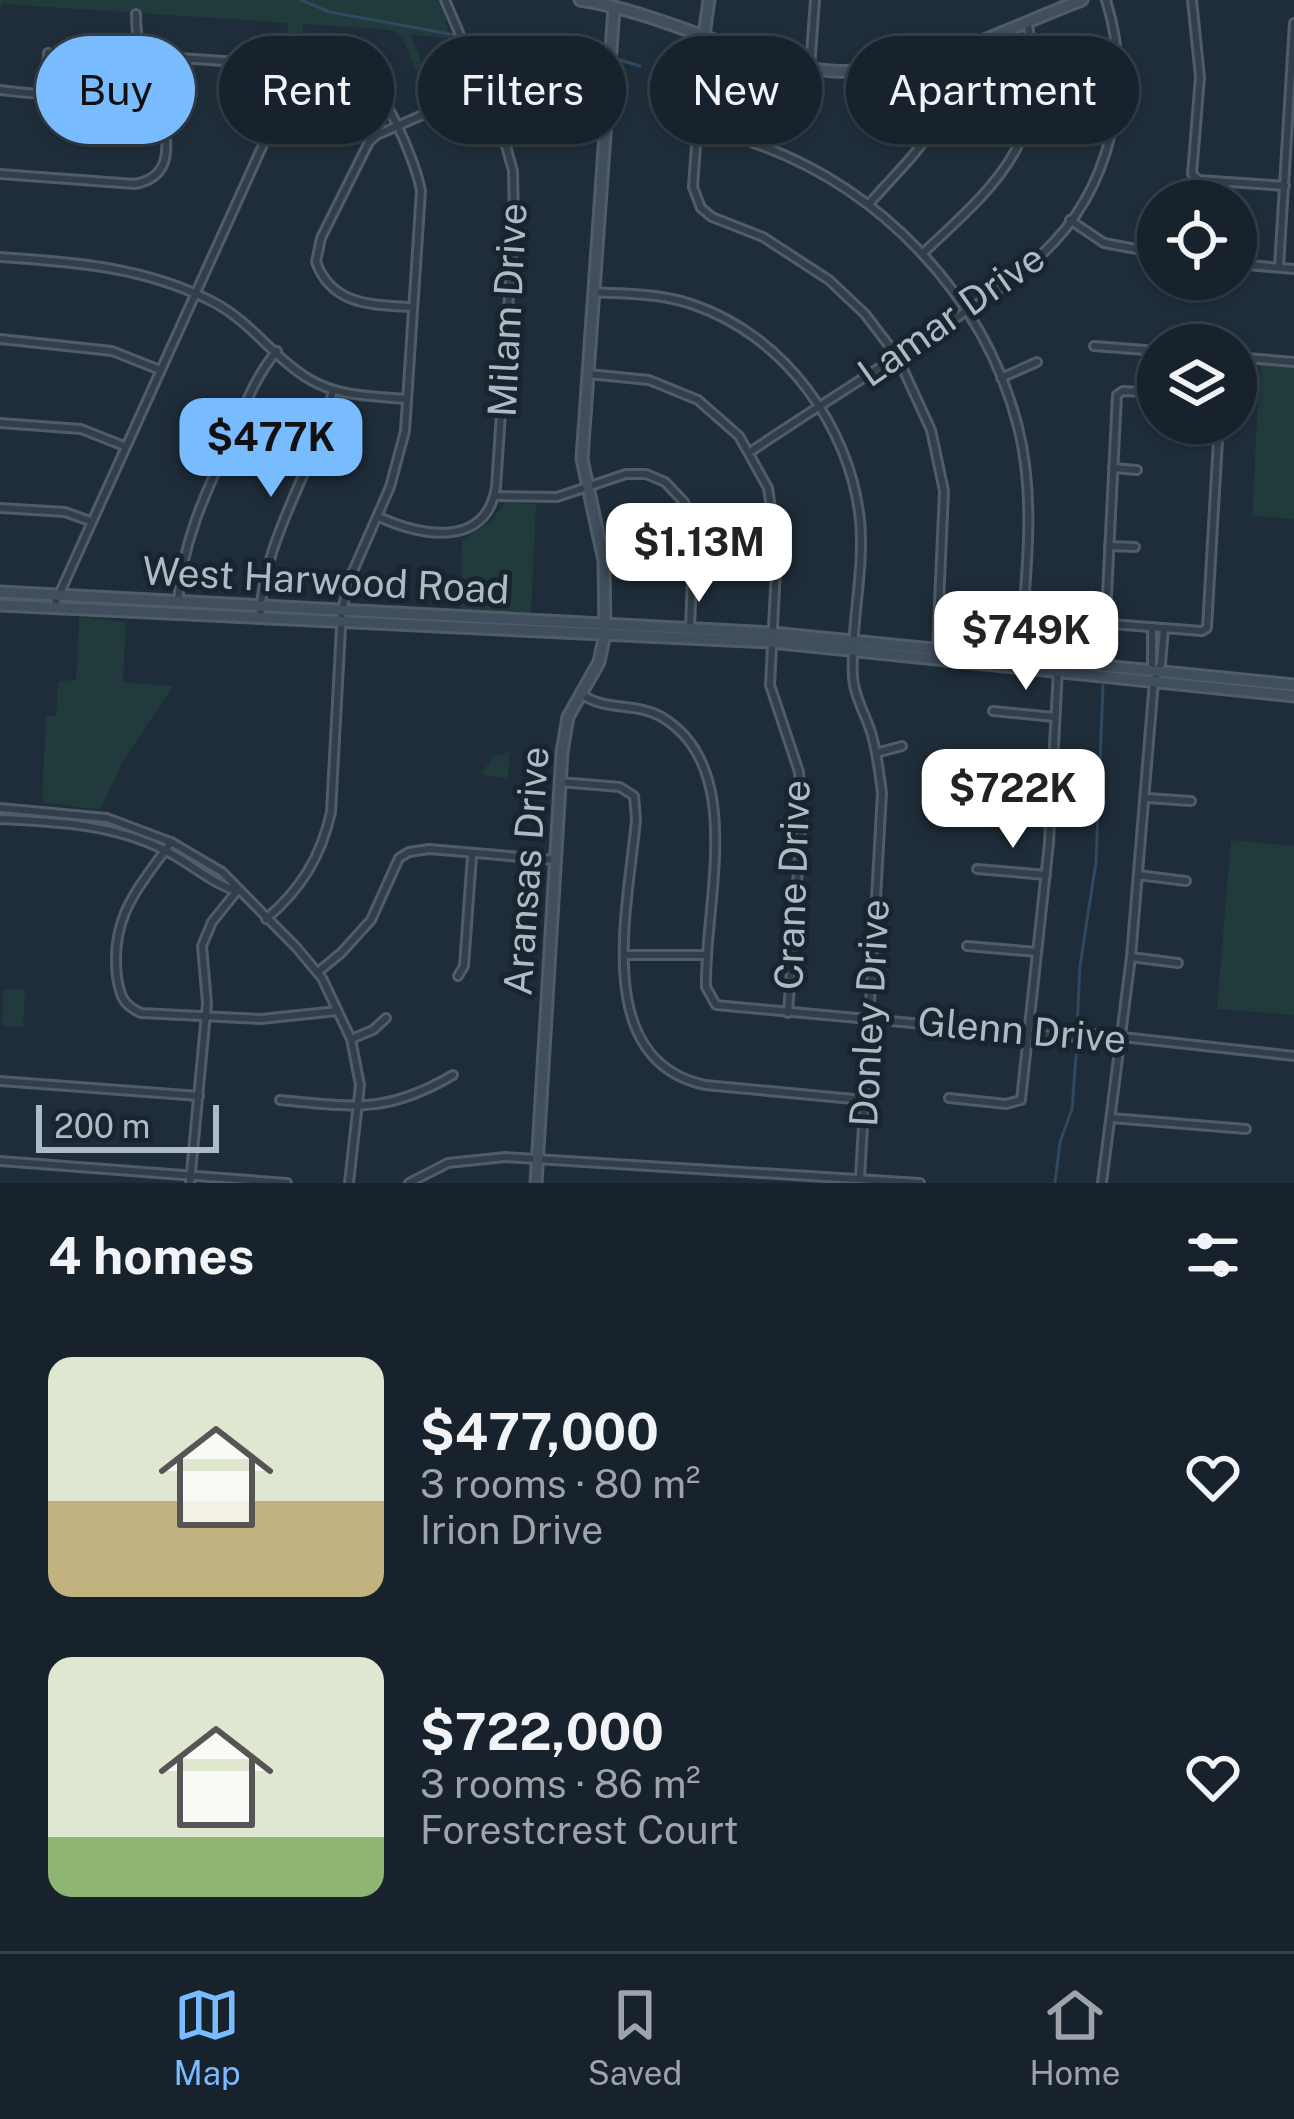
<!DOCTYPE html>
<html lang="en">
<head>
<meta charset="utf-8">
<style>
  :root { --surface:#17222c; --page:#202a34; --text:#f1f3f6; --muted:#9ea4a9; --line:#363f48; --accent:#79bbff }
  body { margin:0; font-family:"Public Sans",sans-serif; background:var(--page); color:var(--text); height:100vh; display:flex; flex-direction:column; font-size:45px; white-space:nowrap }
  * { box-sizing:border-box; margin:0 }
  p { font-size:39px; color:var(--muted) }
  .icon { flex:none; width:66px; height:66px; fill:none; stroke:currentColor; stroke-width:2; stroke-linecap:round; stroke-linejoin:round }
  .map { position:relative; height:1183px; overflow:hidden }
  .drawer { display:flex; flex-direction:column; background:var(--surface); flex:1 }
  .drawer>* { flex:none }
  .banner { position:absolute; left:36px; top:36px; width:1224px; height:108px; display:flex; gap:24px }
  .controls { position:absolute; left:1137px; top:180px; display:grid; gap:24px }
  .controls a { display:grid; place-items:center; width:120px; height:120px; border-radius:50%; background:var(--surface); box-shadow:0 3px 9px #0004,0 0 0 3px var(--line); font-size:60px }
  .scale { position:absolute; left:36px; bottom:30px; width:183px; box-sizing:border-box; padding-left:12px; border:6px solid #adbac7; border-top:0; font-size:33px; line-height:42px; white-space:nowrap; color:#adbac7; -webkit-text-stroke:9px #18242e; paint-order:stroke }
  .price { position:absolute; translate:-50% -102px; padding:0 27px; border-radius:24px; background:#fff; color:#222; font-size:39px; line-height:78px; filter:drop-shadow(0 3px 6px #0008) }
  .price::after { content:''; position:absolute; left:50%; top:72px; width:36px; height:27px; margin-left:-18px; background:inherit; clip-path:polygon(0 0,100% 0,50% 100%) }
  .price.current { background:var(--accent); color:#111 }
  ul { padding:0; list-style:none }
  li { display:flex; align-items:center; gap:36px; height:300px; padding:0 48px }
  li span { display:grid; place-items:center; flex:none; width:336px; height:240px; border-radius:24px; color:#555 }
  li>.icon { margin-inline-start:auto }
  span .icon { width:144px; height:144px; fill:#fffc; stroke-width:1 }
  li b { font-size:51px }
  h2 { display:flex; justify-content:space-between; align-items:center; height:144px; padding:0 48px; font-size:51px }
  .chip { padding:0 42px; border-radius:54px; background:var(--surface); box-shadow:0 3px 9px #0004,0 0 0 3px var(--line); font-size:42px; line-height:108px }
  .chip.current { background:var(--accent); color:#111 }
  .menu { display:flex; justify-content:space-around; align-items:center; height:168px; border-top:3px solid var(--line); background:var(--surface); font-size:33px; color:var(--muted) }
  .menu a { display:grid; justify-items:center; gap:6px }
  .menu .current { color:var(--accent) }
  .map>svg:first-child { display:block }
  .green { fill:#213a3b }
  .lines { fill:none; stroke-linecap:round; stroke-linejoin:round }
  .stream { stroke:#2f4961; stroke-width:3 }
  .street-casing { stroke:#505d68; stroke-width:12 }
  .secondary-casing { stroke:#505d68; stroke-width:15 }
  .street { stroke:#323f4a; stroke-width:6 }
  .secondary { stroke:#404e5d; stroke-width:9 }
  .labels { text-anchor:middle; stroke-width:10; stroke-linejoin:round; paint-order:stroke }
  .street-label { font-size:39px; fill:#adbac7; stroke:#18242e }
</style>
</head>
<body>
<div class="map">
<svg width="1294" height="1183" viewBox="0 0 1294 1183">
  <rect width="100%" height="100%" fill="#1f2d3a"/>
  <!-- green -->
  <g class="green">
    <polygon points="0,0 441,0 450,38 411,35 436,99 430,102 403,40 393,30 303,24 301,59 286,58 288,23 3,4 0,8"/>
    <polygon points="1260,364 1294,367 1294,519 1252,516"/>
    <polygon points="505,502 536,504 531,613 461,610 462,540 491,522"/>
    <polygon points="79,617 126,622 123,682 173,686 123,761 100,810 42,802 46,716 56,716 58,681 76,680"/>
    <polygon points="510,752 508,778 481,775 493,756"/>
    <polygon points="1231,840 1294,846 1294,1015 1217,1009"/>
    <polygon points="3,989 25,990 23,1027 2,1026"/>
  </g>
  <g class="lines">
    <!-- stream -->
    <g class="stream">
      <polyline points="301,0 330,12 455,35"/>
      <polyline points="464,36 597,53 640,66"/>
      <polyline points="1077,1028 1080,966 1096,862 1103,686"/>
      <polyline points="1055,1183 1060,1142 1072,1109 1077,1044"/>
    </g>
    <defs>
      <g id="street">
        <polyline points="1192,0 1200,77 1192,174 1199,180 1285,186"/>
        <polyline points="704,35 693,187 701,208 712,217 763,237 829,280 865,314 897,356 931,430 944,491 937,649"/>
        <polyline points="810,68 815,0"/>
        <path d="M0,90c28,3 58,8 86,0 28,-9 48,-29 79,-33l192,13c26,13 59,92 64,121l-16,240 -15,56 -40,91 -8,32 -11,202c-10,45 -30,77 -65,107"/>
        <polyline points="45,94 48,53"/>
        <path d="M698,127c18,2 35,9 53,15 128,44 233,152 267,285 19,74 7,154 2,230"/>
        <path d="M0,174l135,10c60,-11 17,-88 7,-123 -4,-16 -6,-31 -6,-47"/>
        <path d="M869,204c38,-44 91,-86 80,-150"/>
        <polyline points="1070,220 1104,243 1158,253"/>
        <path d="M922,254c78,-73 131,-116 105,-233"/>
        <path d="M0,257c75,5 147,10 215,46 37,20 59,55 94,76 29,18 65,17 98,20"/>
        <polyline points="1236,264 1294,269"/>
        <polyline points="1279,267 1294,23"/>
        <path d="M593,292c34,2 68,1 101,13 90,31 156,121 166,215 5,52 -10,105 -7,157 1,18 11,35 17,52 7,21 9,42 12,64l-22,385"/>
        <path d="M413,307c-40,-2 -81,-1 -97,-45l5,-24 48,-96 8,-7 104,-46 16,-3 110,10"/>
        <polyline points="0,339 112,351 160,370"/>
        <polyline points="1094,346 1158,351"/>
        <polyline points="1236,357 1294,362"/>
        <polyline points="588,374 649,380 698,400 739,436 768,488 777,549 770,685 799,772 802,811 788,1013"/>
        <polyline points="1001,378 1037,362"/>
        <polyline points="1158,393 1123,391 1117,395 1106,615 1111,624 1202,631 1207,628 1219,423"/>
        <polyline points="0,423 81,429 124,446"/>
        <path d="M753,450c56,-38 113,-73 169,-110 41,-27 84,-52 120,-86 69,-64 92,-166 64,-254"/>
        <polyline points="1113,468 1137,470"/>
        <polyline points="495,496 557,497 626,474 646,474 665,482 684,502 694,524 690,629"/>
        <polyline points="0,508 65,512 90,521"/>
        <path d="M379,517c42,19 107,32 117,-30l18,-264 -1,-52 -10,-36 -58,-135"/>
        <polyline points="1109,546 1135,547"/>
        <path d="M178,602c4,-62 29,-112 55,-168 12,-29 23,-59 44,-83"/>
        <polyline points="53,608 267,136 291,64"/>
        <path d="M260,617c3,-81 56,-149 73,-227"/>
        <polyline points="1152,627 1152,665 1155,671"/>
        <path d="M580,693c25,19 54,9 80,23 88,50 44,188 46,271l10,18 348,32 31,-3 199,22"/>
        <polyline points="993,711 1054,717"/>
        <polyline points="876,753 902,746"/>
        <path d="M560,782l60,5 14,9 2,23c-7,85 -47,241 69,266l159,15"/>
        <polyline points="984,790 1050,795"/>
        <polyline points="1147,798 1191,801"/>
        <polyline points="0,808 107,818 171,842 222,872 296,947 322,978 351,1039 360,1085 349,1183"/>
        <path d="M0,819c57,3 113,5 164,31 26,12 46,33 73,41"/>
        <path d="M171,842c-33,47 -61,74 -54,135 3,19 6,28 24,36l120,6 76,-8"/>
        <polyline points="977,869 1046,875"/>
        <polyline points="1138,875 1186,881"/>
        <polyline points="967,946 1037,952"/>
        <polyline points="625,955 705,955"/>
        <polyline points="1131,957 1178,963"/>
        <polyline points="318,972 341,953 371,920 399,858 409,852 429,849 555,860"/>
        <polyline points="458,976 464,966 472,856"/>
        <polyline points="351,1039 373,1030 386,1018"/>
        <polyline points="0,1081 199,1096"/>
        <polyline points="949,1098 1006,1104 1021,1100 1049,843 1058,669"/>
        <path d="M280,1100c73,7 107,14 173,-25"/>
        <polyline points="1111,1118 1246,1129"/>
        <polyline points="0,1161 287,1183"/>
        <polyline points="190,1183 207,1003 202,946 212,922 237,891"/>
        <polyline points="409,1183 448,1163 505,1157 920,1183"/>
        <polyline points="1102,1183 1131,957 1154,681 1161,664 1164,628"/>
      </g>
      <g id="secondary">
        <path d="M580,0c79,12 151,53 229,68 94,18 188,-36 273,-68"/>
        <polyline points="704,35 709,0"/>
        <polyline points="0,592 772,633 1294,685"/>
        <polyline points="0,605 771,642 1294,696"/>
        <polyline points="536,1183 562,752 568,717 599,662 605,634 604,561 582,459 614,8"/>
      </g>
    </defs>
    <!-- street casing -->
    <use href="#street" class="street-casing"/>
    <!-- secondary casing -->
    <use href="#secondary" class="secondary-casing"/>
    <!-- street -->
    <use href="#street" class="street"/>
    <!-- secondary -->
    <use href="#secondary" class="secondary"/>
  </g>
  <g class="labels">
    <!-- street labels -->
    <g class="street-label">
      <text transform="translate(507 310) rotate(-87)" y="14">Milam Drive</text>
      <text transform="translate(951 315) rotate(-35)" y="14">Lamar Drive</text>
      <text transform="translate(326 580) rotate(3)" y="14">West Harwood Road</text>
      <text transform="translate(526 871) rotate(-86)" y="14">Aransas Drive</text>
      <text transform="translate(792 885) rotate(-88)" y="14">Crane Drive</text>
      <text transform="translate(869 1013) rotate(-87)" y="14">Donley Drive</text>
      <text transform="translate(1022 1030) rotate(5)" y="14">Glenn Drive</text>
    </g>
  </g>
</svg>
<div class="controls">
<a><svg class="icon" aria-label="locate" viewBox="0 0 24 24"><circle cx="12" cy="12" r="6"/><path d="M12 2v4M12 18v4M2 12h4M18 12h4"/></svg></a>
<a><svg class="icon" aria-label="layers" viewBox="0 0 24 24"><path d="M12 4l9 5-9 5-9-5zM3 14l9 5 9-5"/></svg></a>
</div>
<div class="scale">200 m</div>
<b class="price current" style="left:271px;top:500px">$477K</b>
<b class="price" style="left:699px;top:605px">$1.13M</b>
<b class="price" style="left:1026px;top:693px">$749K</b>
<b class="price" style="left:1013px;top:851px">$722K</b>
<div class="banner">
<a class="chip current">Buy</a>
<a class="chip">Rent</a>
<a class="chip">Filters</a>
<a class="chip">New</a>
<a class="chip">Apartment</a>
</div>
</div>
<section class="drawer">
<h2>4 homes<svg class="icon" aria-label="filters" viewBox="0 0 24 24"><path d="M4 7h16M4 17h16"/><circle cx="9" cy="7" r="2"/><circle cx="15" cy="17" r="2"/></svg></h2>
<ul>
<li><span style="background:linear-gradient(#dfe7d0 60%,#c2b280 0)"><svg class="icon" aria-label="home" viewBox="0 0 24 24"><path d="M3 11l9-7 9 7M6 9v11h12V9"/></svg></span><div><b>$477,000</b><p>3 rooms · 80 m²</p><p>Irion Drive</p></div><svg class="icon" aria-label="heart" viewBox="0 0 24 24"><path d="M12 20l-8-8c-3-5 5-10 8-4 3-6 11-1 8 4z"/></svg></li>
<li><span style="background:linear-gradient(#dfe7d0 75%,#8fb573 0)"><svg class="icon" aria-label="home" viewBox="0 0 24 24"><path d="M3 11l9-7 9 7M6 9v11h12V9"/></svg></span><div><b>$722,000</b><p>3 rooms · 86 m²</p><p>Forestcrest Court</p></div><svg class="icon" aria-label="heart" viewBox="0 0 24 24"><path d="M12 20l-8-8c-3-5 5-10 8-4 3-6 11-1 8 4z"/></svg></li>
</ul>
</section>
<nav class="menu">
<a class="current"><svg class="icon" aria-label="map" viewBox="0 0 24 24"><path d="M3 6l6-2 6 2 6-2v14l-6 2-6-2-6 2zM9 4v14M15 6v14"/></svg>Map</a>
<a><svg class="icon" aria-label="saved" viewBox="0 0 24 24"><path d="M7 4h10v16l-5-4-5 4z"/></svg>Saved</a>
<a><svg class="icon" aria-label="home" viewBox="0 0 24 24"><path d="M3 11l9-7 9 7M6 9v11h12V9"/></svg>Home</a>
</nav>
</body>
</html>
